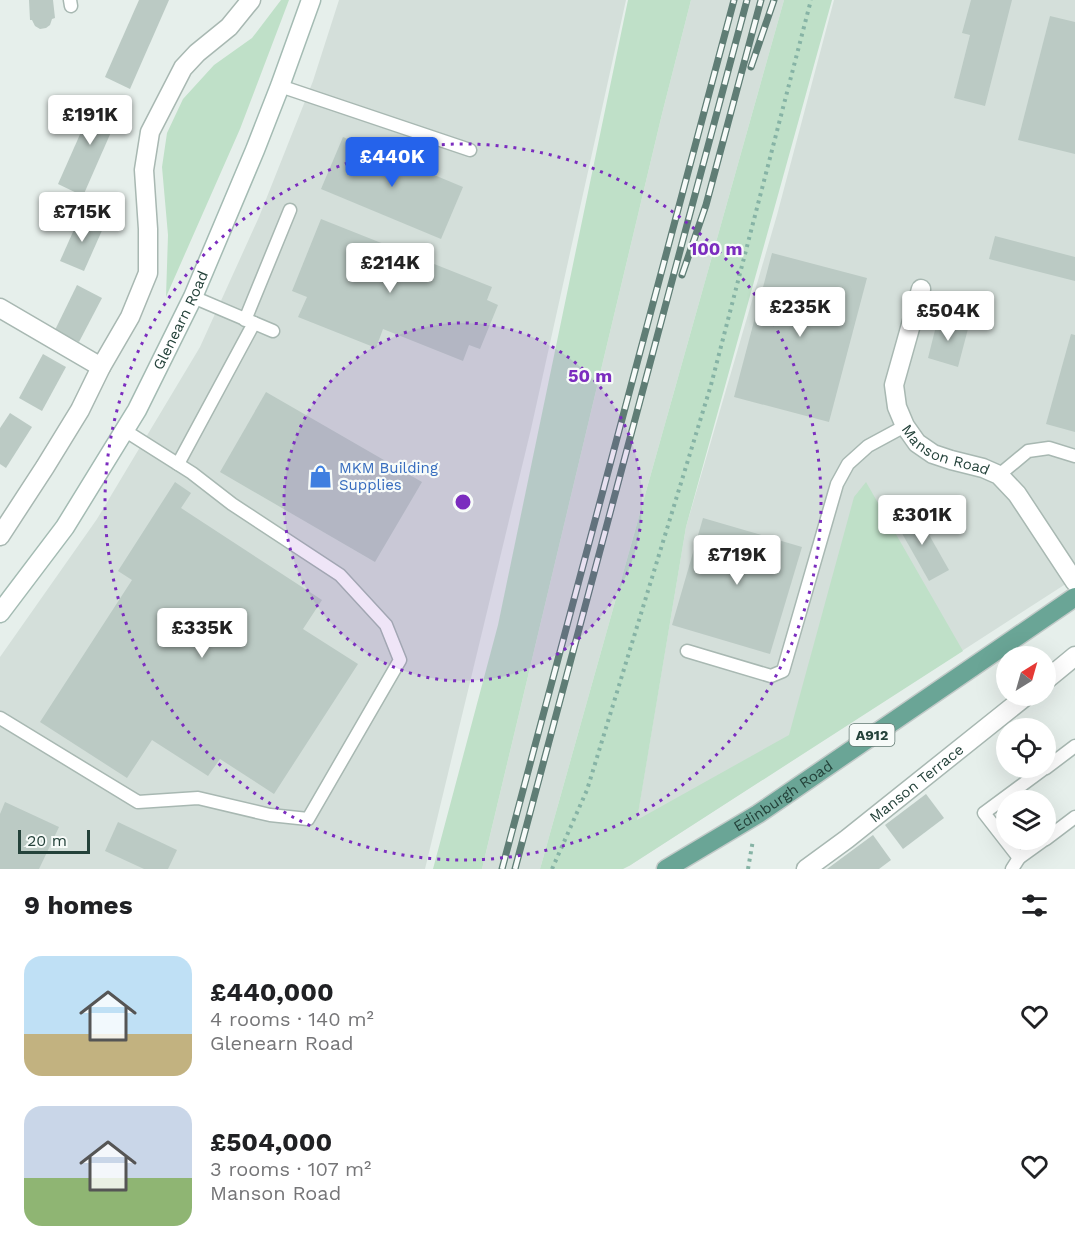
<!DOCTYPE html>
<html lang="en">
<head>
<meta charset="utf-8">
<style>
  :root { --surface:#fff; --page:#f2f2f2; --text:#202124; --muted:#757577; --accent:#2563eb }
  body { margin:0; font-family:"Work Sans",sans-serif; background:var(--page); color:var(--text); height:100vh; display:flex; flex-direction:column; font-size:22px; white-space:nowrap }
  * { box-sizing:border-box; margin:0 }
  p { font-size:20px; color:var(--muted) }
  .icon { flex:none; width:33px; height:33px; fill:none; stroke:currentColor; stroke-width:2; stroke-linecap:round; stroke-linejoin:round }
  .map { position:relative; height:869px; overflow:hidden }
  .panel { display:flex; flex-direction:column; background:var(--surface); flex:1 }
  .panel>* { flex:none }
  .needle { width:39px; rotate:37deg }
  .tools { position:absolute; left:996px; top:646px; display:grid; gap:12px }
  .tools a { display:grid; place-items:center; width:60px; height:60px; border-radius:50%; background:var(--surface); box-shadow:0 6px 24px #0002; font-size:30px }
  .scale { position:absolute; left:18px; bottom:15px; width:72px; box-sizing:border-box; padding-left:6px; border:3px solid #24423a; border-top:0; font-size:16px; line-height:21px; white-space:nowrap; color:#24423a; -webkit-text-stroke:4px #f7fbf9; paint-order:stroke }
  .price { position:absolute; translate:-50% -51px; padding:0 14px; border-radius:6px; background:#fff; color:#222; font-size:20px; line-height:39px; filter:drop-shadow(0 2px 3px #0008) }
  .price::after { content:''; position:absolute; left:50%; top:36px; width:18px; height:14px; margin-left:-9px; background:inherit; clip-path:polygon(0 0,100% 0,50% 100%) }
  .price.selected { background:var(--accent); color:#fff }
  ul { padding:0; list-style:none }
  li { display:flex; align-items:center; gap:18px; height:150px; padding:0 24px }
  li span { display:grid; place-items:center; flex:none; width:168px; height:120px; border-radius:18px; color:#555 }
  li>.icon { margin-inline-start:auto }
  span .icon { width:72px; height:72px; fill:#fffc; stroke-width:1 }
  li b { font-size:26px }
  h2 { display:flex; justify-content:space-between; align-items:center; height:72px; padding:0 24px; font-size:26px }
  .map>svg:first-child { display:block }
  .built { fill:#d4dfda }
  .green { fill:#bfe0c8 }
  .building { fill:#bbcac4 }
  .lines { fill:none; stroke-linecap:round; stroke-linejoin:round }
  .lane-casing { stroke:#a8b8b2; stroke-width:15 }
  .street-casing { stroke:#a8b8b2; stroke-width:21 }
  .secondary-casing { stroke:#a4bbb3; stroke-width:21 }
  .primary-casing { stroke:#c2cac8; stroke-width:21 }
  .path { stroke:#86b3a5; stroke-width:4; stroke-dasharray:3 4.5; stroke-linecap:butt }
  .lane { stroke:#fff; stroke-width:12 }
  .street { stroke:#fff; stroke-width:18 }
  .secondary { stroke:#fff; stroke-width:18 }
  .primary { stroke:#6aa596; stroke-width:18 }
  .rail-casing { stroke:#5f7d75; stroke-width:7 }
  .rail { stroke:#f7fbf9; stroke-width:4.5; stroke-dasharray:14; stroke-linecap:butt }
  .ring { fill:none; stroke:#7b2cbf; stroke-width:3; stroke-dasharray:3 6 }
  .labels { text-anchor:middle; stroke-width:4.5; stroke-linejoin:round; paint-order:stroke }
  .shield { fill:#f7fbf9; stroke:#637a73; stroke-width:1.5 }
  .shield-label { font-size:14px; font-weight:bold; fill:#24423a }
  .street-label { font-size:15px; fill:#24423a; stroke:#f7fbf9 }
  .shop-label { font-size:15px; fill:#366cbe; stroke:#f7fbf9; text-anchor:start }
  .centre { fill:#7b2cbf; stroke:#f7fbf9; stroke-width:3 }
  .ring-label { font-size:18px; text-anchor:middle; font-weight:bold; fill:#7b2cbf; stroke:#f7fbf9; stroke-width:4.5; stroke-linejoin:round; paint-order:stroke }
</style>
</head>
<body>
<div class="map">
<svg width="1075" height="869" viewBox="0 0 1075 869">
  <rect width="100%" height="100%" fill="#e6efeb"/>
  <!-- built -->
  <g class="built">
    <polygon points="339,0 626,0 531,429 425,869 0,869 0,657 97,519 200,347 259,217 313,81"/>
    <polygon points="691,0 784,0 540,869 482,869 662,114"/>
    <polygon points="834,0 1075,0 1075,578 629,866 686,527 777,215"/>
  </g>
  <!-- green -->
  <g class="green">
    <polygon points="281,0 289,0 240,129 166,297 168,235 162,167 167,133 183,99 214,65 252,38"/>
    <polygon points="628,0 691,0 662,114 482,869 433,869 498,625"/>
    <polygon points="784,0 832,0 686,527 637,820 789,735 854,497 866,482 963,651 629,866 623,869 540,869"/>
  </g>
  <!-- building -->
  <g class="building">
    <polygon points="29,0 53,0 55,18 52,19 50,25 46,28 40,29 35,26 32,20 30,20"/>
    <polygon points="139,0 169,0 130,89 105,77"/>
    <polygon points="971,0 1012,0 985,106 954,98 970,35 962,33"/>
    <polygon points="1050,16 1075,22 1075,154 1018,140"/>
    <polygon points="97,96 122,107 83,196 58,184"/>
    <polygon points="343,137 463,187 441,239 321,189"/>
    <polygon points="80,216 104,226 84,271 60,261"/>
    <polygon points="321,219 492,287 487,300 498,305 480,349 469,345 463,361 383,329 376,348 298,317 307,297 292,291"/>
    <polygon points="995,236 1075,257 1075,281 989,259"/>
    <polygon points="772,253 867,278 829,422 734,397"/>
    <polygon points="77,285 102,298 79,342 55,330"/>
    <polygon points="938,318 969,325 958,367 928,358"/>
    <polygon points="1071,334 1075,335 1075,432 1046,424"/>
    <polygon points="43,354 66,367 42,411 19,398"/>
    <polygon points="266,392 422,482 375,562 220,472"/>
    <polygon points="10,413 32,427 6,468 0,464 0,428"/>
    <polygon points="175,482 191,493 181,508 322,600 303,629 358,664 274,794 220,759 208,776 152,740 127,778 40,722 132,580 118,571"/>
    <polygon points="915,510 949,570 929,581 895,521"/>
    <polygon points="703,518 802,547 770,654 672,625"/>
    <polygon points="926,794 944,818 903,849 885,825"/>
    <polygon points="5,802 59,827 39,869 0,869 0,814"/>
    <polygon points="118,822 177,850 168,869 144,869 105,851"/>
    <polygon points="873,835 891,860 879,869 827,869"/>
  </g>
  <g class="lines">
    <defs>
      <g id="lane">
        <polyline points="70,0 71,6"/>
        <polyline points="280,86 470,150"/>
        <polyline points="193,297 273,331"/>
        <polyline points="245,320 290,210"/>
        <polyline points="178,464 254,323"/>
        <polyline points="999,475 1028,451 1049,448 1075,456"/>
        <polyline points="687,651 771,676 783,671 837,484 848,464 868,446 905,426"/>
        <polyline points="0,718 138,802 198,798 270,815 308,819 400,660 386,625 340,575 232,504 192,473 124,430"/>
        <polyline points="1046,768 1075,746"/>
        <polyline points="1046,839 1075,817"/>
        <polyline points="1019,858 984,813 1045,768"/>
        <polyline points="1012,869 1019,858 1044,840"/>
      </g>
      <g id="street">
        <path id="s1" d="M921,289l-27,96 3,22 8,19 12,17 16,11 18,6 32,8 16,7 18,19 58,88"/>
        <polyline points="0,308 101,367"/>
        <polyline points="0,536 45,467 80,410 101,367 130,317 148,273 148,229 144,170 150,132 183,68 197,53 229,27 251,0"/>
        <polyline points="1046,680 1075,656"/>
        <path id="s2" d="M806,869l41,-30 179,-143"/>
      </g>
      <g id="secondary">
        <path id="s3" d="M0,613l65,-86 72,-117 56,-113 62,-147 25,-64 31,-86"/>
      </g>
      <g id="primary">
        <path id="s4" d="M666,869l92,-55 317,-217"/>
      </g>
    </defs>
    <!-- lane casing -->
    <use href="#lane" class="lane-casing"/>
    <!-- street casing -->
    <use href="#street" class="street-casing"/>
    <!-- secondary casing -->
    <use href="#secondary" class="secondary-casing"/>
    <!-- primary casing -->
    <use href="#primary" class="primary-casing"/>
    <!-- path -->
    <g class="path">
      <polyline points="552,869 587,790 711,385 811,0"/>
      <polyline points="748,869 753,840"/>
    </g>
    <!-- lane -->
    <use href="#lane" class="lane"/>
    <!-- street -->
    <use href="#street" class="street"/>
    <!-- secondary -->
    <use href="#secondary" class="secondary"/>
    <!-- primary -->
    <use href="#primary" class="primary"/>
    <defs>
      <g id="rail">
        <polyline points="751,67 774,0"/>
        <polyline points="682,275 706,205 761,0"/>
        <polyline points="502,869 734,0"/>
        <polyline points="515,869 747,0"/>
      </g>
    </defs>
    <!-- rail casing -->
    <use href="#rail" class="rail-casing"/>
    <!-- rail -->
    <use href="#rail" class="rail"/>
  </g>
  <!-- distance rings -->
  <circle cx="463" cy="502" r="179" fill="#7b2cbf" fill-opacity=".12"/>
  <g class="ring">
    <circle cx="463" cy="502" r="179"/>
    <circle cx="463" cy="502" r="358"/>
  </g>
  <!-- icons -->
  <defs>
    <symbol id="shop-bare" viewBox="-9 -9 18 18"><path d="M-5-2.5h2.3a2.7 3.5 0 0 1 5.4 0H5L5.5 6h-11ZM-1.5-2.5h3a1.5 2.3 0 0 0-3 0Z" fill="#3f7fe0" stroke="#f7fbf9" stroke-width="2.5" paint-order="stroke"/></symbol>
  </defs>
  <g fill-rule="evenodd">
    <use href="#shop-bare" x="304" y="460" width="33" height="33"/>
  </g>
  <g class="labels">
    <!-- shield labels -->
    <rect class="shield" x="849.5" y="724" width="45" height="22" rx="4.5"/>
    <g class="shield-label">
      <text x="872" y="740">A912</text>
    </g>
    <!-- street labels -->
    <g class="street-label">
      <text dy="5" stroke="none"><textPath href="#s3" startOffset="345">Glenearn Road</textPath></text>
      <text dy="5" stroke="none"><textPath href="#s1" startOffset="192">Manson Road</textPath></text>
      <text dy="5" stroke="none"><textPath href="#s2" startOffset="140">Manson Terrace</textPath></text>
      <text dy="5" stroke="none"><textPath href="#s4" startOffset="138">Edinburgh Road</textPath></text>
    </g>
    <!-- shop labels -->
    <g class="shop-label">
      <text x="339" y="473">MKM Building<tspan x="339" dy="17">Supplies</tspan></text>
    </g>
  </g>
  <circle cx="463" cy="502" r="9" class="centre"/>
  <g class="ring-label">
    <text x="716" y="255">100 m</text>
    <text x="590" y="382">50 m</text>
  </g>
</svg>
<div class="tools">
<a><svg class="needle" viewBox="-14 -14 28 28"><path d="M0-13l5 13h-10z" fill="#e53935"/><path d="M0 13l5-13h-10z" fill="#757577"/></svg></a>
<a><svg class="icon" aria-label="locate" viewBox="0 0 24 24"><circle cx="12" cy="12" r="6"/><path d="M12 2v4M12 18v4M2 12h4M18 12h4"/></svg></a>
<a><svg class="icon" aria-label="layers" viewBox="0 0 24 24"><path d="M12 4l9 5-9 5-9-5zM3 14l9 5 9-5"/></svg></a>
</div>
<div class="scale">20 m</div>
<b class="price" style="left:90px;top:146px">£191K</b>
<b class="price selected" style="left:392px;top:188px">£440K</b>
<b class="price" style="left:82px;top:243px">£715K</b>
<b class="price" style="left:390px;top:294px">£214K</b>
<b class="price" style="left:800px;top:338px">£235K</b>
<b class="price" style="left:948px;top:342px">£504K</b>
<b class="price" style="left:922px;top:546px">£301K</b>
<b class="price" style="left:737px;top:586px">£719K</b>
<b class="price" style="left:202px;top:659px">£335K</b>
</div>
<section class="panel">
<h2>9 homes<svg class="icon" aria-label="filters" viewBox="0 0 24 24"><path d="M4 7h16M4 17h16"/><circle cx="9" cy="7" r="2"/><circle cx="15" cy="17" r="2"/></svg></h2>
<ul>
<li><span style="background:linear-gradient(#bfe0f5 65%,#c2b280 0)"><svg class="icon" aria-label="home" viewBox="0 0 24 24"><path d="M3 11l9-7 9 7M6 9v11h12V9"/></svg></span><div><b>£440,000</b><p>4 rooms · 140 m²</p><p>Glenearn Road</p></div><svg class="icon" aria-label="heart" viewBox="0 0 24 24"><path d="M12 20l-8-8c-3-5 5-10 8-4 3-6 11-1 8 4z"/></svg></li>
<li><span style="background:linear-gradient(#c9d6e8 60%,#8fb573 0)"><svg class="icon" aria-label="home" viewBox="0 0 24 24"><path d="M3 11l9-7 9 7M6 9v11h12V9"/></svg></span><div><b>£504,000</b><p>3 rooms · 107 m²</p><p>Manson Road</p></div><svg class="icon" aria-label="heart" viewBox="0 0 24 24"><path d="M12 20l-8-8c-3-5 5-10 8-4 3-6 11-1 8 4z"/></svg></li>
</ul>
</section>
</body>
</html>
